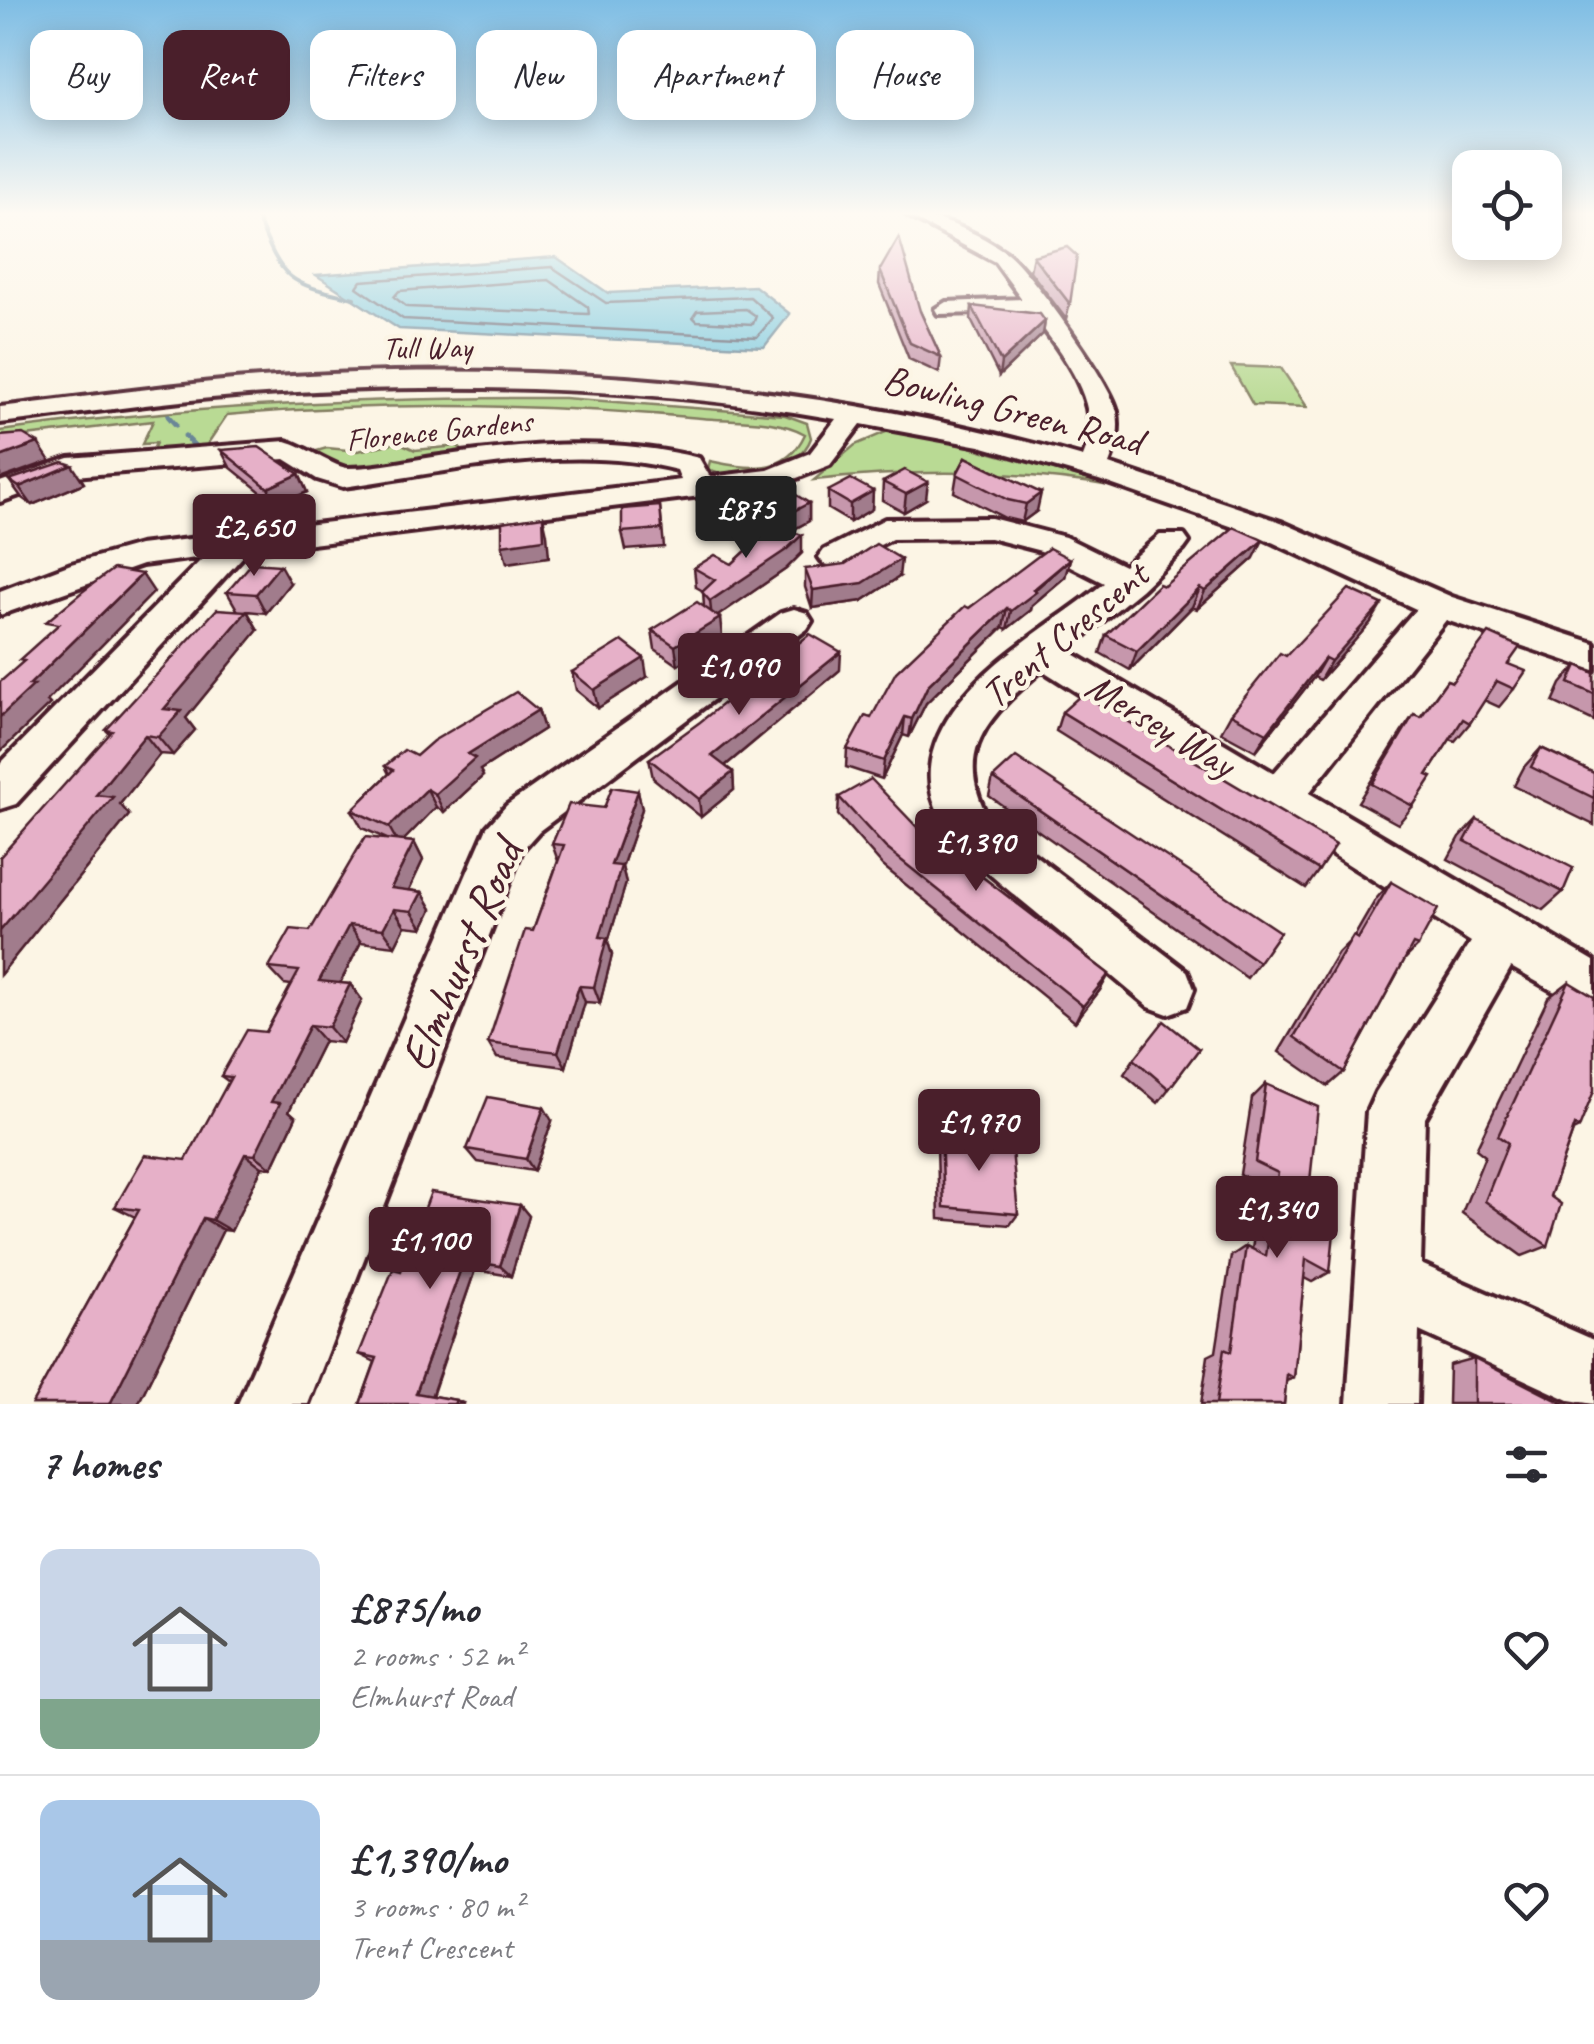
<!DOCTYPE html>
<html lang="en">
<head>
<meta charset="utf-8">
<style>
  :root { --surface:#fff; --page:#f7f7f7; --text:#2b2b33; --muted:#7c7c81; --line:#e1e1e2; --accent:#4a1f2b }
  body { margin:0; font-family:Caveat,sans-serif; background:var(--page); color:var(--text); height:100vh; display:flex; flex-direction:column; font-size:38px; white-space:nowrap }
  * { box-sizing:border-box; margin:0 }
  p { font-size:32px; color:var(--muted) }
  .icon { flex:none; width:55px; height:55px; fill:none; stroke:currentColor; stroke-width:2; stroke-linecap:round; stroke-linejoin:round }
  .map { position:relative; height:1404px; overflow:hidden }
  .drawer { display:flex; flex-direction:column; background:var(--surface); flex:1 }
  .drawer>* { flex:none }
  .top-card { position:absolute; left:30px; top:30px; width:1000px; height:90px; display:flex; gap:20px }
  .controls { position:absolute; left:1452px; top:150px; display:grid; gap:20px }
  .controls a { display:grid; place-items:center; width:110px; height:110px; border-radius:20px; background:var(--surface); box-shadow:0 5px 25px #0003; font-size:50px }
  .price { position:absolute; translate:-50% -85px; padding:0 22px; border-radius:10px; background:var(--accent); color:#fff; font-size:32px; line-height:65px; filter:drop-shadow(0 2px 5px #0008) }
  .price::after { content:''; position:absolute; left:50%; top:60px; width:30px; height:22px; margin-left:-15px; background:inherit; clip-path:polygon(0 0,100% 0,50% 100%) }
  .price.selected { background:#222; color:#fff }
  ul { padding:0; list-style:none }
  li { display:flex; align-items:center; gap:30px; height:250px; padding:0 40px }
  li+li { border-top:2px solid var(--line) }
  li span { display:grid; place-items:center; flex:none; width:280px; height:200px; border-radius:20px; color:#555 }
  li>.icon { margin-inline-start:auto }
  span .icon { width:120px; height:120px; fill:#fffc; stroke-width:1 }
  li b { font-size:42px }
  h2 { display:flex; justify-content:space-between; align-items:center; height:120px; padding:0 40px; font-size:42px }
  .pill { padding:0 35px; border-radius:20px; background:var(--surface); box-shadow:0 5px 25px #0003; font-size:35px; line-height:90px }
  .pill.selected { background:var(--accent); color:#fff }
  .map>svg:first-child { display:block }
  .green { fill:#b9da94; stroke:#827c60; stroke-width:2.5 }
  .water { fill:#7fcadf; stroke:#6a8697; stroke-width:2.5 }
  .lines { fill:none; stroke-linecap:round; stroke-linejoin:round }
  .shore { stroke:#5f6373; stroke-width:2.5 }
  .stream-far1 { stroke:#6a8697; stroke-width:4 }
  .stream { stroke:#6a8697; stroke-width:5 }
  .minor-casing { stroke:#4a1f2b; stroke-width:8 }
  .minor { fill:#fcf5e5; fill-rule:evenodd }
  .wall { fill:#c697ac; stroke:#4a1f2b; stroke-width:2.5 }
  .shaded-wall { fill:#a17b8c; stroke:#4a1f2b; stroke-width:2.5 }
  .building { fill:#e6b0c8; stroke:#4a1f2b; stroke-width:2.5 }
  .labels { text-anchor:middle; stroke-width:9; stroke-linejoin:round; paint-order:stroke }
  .far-street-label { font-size:32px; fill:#4a1f2b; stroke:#fcf5e5 }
  .street-label { font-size:40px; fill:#4a1f2b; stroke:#fcf5e5 }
  .near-street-label { font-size:48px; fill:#4a1f2b; stroke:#fcf5e5 }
</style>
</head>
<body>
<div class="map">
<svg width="1594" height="1404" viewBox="0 0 1594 1404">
  <rect width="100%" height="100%" fill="#fcf5e5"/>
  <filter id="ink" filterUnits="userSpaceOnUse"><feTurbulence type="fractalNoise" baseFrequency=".01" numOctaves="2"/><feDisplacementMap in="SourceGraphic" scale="20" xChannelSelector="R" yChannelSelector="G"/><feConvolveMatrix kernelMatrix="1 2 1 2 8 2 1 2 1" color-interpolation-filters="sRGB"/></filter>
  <g filter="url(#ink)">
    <!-- green -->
    <g class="green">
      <polygon points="1231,366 1281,368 1307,407 1253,405"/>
      <path d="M564,398l221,17 22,8 4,15c-11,33 -74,48 -103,31l2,-8c38,8 76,15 95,-27 -26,-16 -73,-13 -104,-16 -157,-14 -317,-17 -474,-3l-21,31 -54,6 4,-9 -14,1 11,-23 -153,18v-8c188,-26 375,-34 564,-33z"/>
      <path d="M888,431l42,5 186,51c-102,-18 -200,-18 -302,-7l41,-35z"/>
      <polygon points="398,442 415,450 458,446 464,453 349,472 334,468 313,452 327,448 358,451"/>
    </g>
    <!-- water -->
    <polygon class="water" points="556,257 608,293 755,286 790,314 764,347 399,329 316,275"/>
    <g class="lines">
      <!-- shore -->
      <g class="shore">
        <polygon points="552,267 606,303 750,297 773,318 757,337 403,319 357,287 361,281"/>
        <polygon points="549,280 588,307 589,314 407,307 394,297 399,291"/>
        <polygon points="746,309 756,316 753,324 697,321 693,317 697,311"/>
      </g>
      <!-- stream-far1 -->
      <path class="stream-far1" d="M256,215c28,65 27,68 98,83"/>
      <!-- stream -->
      <g class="stream">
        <polyline points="168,416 176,425"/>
        <polyline points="185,436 196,447"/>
      </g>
      <defs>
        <g id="minor">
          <path d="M907,215c32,0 73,19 100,38 21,15 106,133 110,159 3,20 -1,34 -8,52l172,58 171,75 142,46v27l-148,-50 -137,173 285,168v53l-83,-47 -86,151 -4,146 173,76v64l-25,-4 -150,-69 -2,73h-70l20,-292 9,-20 95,-150 -429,-272c-52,45 -92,81 -52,151l197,150 7,18 -7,18 -19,7 -19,-7c-37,-31 -74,-62 -111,-93 -65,-54 -150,-110 -85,-203 36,-53 102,-88 151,-128l-63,-32 -51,-13 -98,1 -56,28 -12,-3 -5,-7 5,-7 61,-31 106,-1 74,19 59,29 36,-31h24l5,7 -5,7 -43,41 -74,60 207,123 142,-164 -157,-73 -160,-56 -119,-34 -119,-22 -31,41 -56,22 -527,65 -231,252 -16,5v-45l204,-207 -62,8 -142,50v-24l71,-27 68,-19 542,-65 -4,-10c-107,-28 -227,2 -334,17l-26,-8 -32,-20 -211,17 -74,26v-20l69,-24 217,-17c19,5 50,27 62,27 31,0 62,-8 92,-12 88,-12 173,-20 259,2l11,19 58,-7 42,-17 26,-34c-191,-34 -408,-38 -601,-23 -78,6 -157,18 -235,27v-16c78,-9 156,-20 234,-27 283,-23 576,0 849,77 23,-52 -22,-104 -52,-145l-93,2 -3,-5 11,-7 76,-3 -27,-37z"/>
          <polygon points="794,609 807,613 812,621 807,629 539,831 522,850 308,1404 238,1404 487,827 507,805 781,613"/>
        </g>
      </defs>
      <!-- minor casing -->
      <use href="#minor" class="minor-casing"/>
      <!-- minor -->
      <use href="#minor" class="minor"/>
    </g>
    <!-- wall -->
    <g class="wall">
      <polygon points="1033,256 1070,304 1066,319 1030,271"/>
      <polygon points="880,270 920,311 941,357 939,373 909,359 879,284"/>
      <polygon points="972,306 1045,321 1043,334 999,376 971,320"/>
      <polygon points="221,450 299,474 307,492 277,505 230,467"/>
      <polygon points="966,457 1037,511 1022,522 1005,518 954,492 957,474"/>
      <polygon points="9,480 84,483 32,505 22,498"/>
      <polygon points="883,482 926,499 904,512 882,500"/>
      <polygon points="828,491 873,491 872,509 850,522 828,509"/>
      <polygon points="763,503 809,503 809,521 791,531 802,553 786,569 717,616 722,636 678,665 655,649 652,630 704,607 703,591 696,587 694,568 732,564 772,527 763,521"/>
      <polygon points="660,506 664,547 626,550 622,532"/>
      <polygon points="1254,558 1197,609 1192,607 1130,670 1100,653 1106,635 1164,586"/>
      <polygon points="1070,559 1065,577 1032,605 1031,610 1007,629 1003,627 926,703 909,737 903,735 882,779 846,767 847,749 871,718 969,608"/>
      <polygon points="805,569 899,577 862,601 812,608 805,587"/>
      <polygon points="290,583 266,613 247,611 258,630 186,718 195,730 173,755 160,754 120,804 129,815 0,975 110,734 106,730 238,611 227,592"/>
      <polygon points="1371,622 1320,680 1314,677 1256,751 1221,732 1231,714 1286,656"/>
      <polygon points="1508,664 1514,689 1499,707 1484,700 1470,723 1455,741 1450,739 1427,775 1413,806 1398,824 1358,802 1401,733 1414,714 1420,717 1447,680 1452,682"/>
      <polygon points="1577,665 1594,673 1594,721 1553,702 1561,684"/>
      <polygon points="840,670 725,766 733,772 734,790 701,817 653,778 649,759"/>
      <polygon points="572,672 647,677 598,708 576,690"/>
      <polygon points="538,710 544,729 480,770 483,776 444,812 436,807 403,841 414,842 423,860 409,890 422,892 432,909 423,928 405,926 395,946 361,942 340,983 350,984 362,1000 342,1043 324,1041 289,1111 296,1117 272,1168 262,1167 231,1231 223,1230 138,1404 32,1404 135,1217 115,1207 186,1160 229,1082 221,1076 266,1032 291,985 284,984 269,968 310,931 387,839 362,828 352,810 389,774 385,766 416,756"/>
      <polygon points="1062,712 1319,870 1306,888 1056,731"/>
      <polygon points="1541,748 1594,773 1594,825 1514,786 1524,767"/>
      <polygon points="993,778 1259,962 1247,978 989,796"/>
      <polygon points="638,791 642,809 622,867 626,883 608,942 612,955 600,1003 585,1002 566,1067 497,1058 488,1043 533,931 558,861 552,844 604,808"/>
      <polygon points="839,797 916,826 1109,974 1100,990 1075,1022 883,866 838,815"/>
      <polygon points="1477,819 1563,892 1543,910 1448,859 1460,837"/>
      <polygon points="1391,882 1418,946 1405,959 1344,1072 1328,1086 1279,1052 1338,953 1354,937 1376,899"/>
      <polygon points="1569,982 1579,1128 1573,1131 1550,1196 1548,1246 1522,1256 1462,1213 1485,1156 1476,1149 1548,998"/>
      <polygon points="1199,1049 1158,1103 1124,1074 1134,1059"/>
      <polygon points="1266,1084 1307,1209 1330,1272 1312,1282 1304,1278 1294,1378 1286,1381 1284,1404 1201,1404 1208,1356 1216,1352 1231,1256 1246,1246 1252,1249 1262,1185 1240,1174 1252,1098"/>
      <polygon points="552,1121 534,1171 478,1162 467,1149"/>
      <polygon points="941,1133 1018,1214 1010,1225 939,1219 937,1146"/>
      <polygon points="520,1205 529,1216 511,1276 475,1270 432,1396 456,1400 465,1404 360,1404 375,1362 359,1354 401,1271"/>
      <polygon points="1474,1358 1565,1404 1448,1404 1449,1365"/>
    </g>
    <!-- shaded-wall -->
    <g class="shaded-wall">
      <polygon points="1045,321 1043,334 999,376 1001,362"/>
      <polygon points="38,443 50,461 0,479 0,457"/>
      <polygon points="72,465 84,483 32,505 19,487"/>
      <polygon points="299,474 307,492 277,505 268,488"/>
      <polygon points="928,482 926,499 904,512 906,494"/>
      <polygon points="873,491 872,509 850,522 850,504"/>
      <polygon points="1041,493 1037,511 1022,522 1026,504"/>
      <polygon points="809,503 809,521 785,534 784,516"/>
      <polygon points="543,516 547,534 549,557 507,563 502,545"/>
      <polygon points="802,535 802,553 786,569 712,620 710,601"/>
      <polygon points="1263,540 1254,558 1197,609 1205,591"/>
      <polygon points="901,559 899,577 862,601 812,608 813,590"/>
      <polygon points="1070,559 1065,577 1032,605 1031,610 1007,629 1011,611"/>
      <polygon points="280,565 290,583 266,613 256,594"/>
      <polygon points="142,574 154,592 47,701 50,704 0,752 0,717 29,685"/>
      <polygon points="1200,588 1192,607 1130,670 1137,651"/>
      <polygon points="1382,604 1371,622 1320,680 1331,661"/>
      <polygon points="1007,608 1003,627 926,703 909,737 912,719 928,685"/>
      <polygon points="247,611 258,630 186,718 195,730 173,755 158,737 164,709"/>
      <polygon points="720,618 722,636 678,665 675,646"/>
      <polygon points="841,652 840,670 714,775 712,756"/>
      <polygon points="644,658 647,677 598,708 594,690"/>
      <polygon points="1325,658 1314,677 1256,751 1267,733"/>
      <polygon points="538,710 544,729 480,770 483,776 444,812 435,794 468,754"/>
      <polygon points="905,717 903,735 882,779 884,761"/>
      <polygon points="145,735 160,754 120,804 129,815 0,975 0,931 96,795"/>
      <polygon points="733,772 734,790 701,817 699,799"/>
      <polygon points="427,789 436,807 399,845 389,827"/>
      <polygon points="638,791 642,809 622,867 626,883 608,942 612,955 600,1003 594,987 600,937 611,865"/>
      <polygon points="414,842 423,860 402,905 391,888"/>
      <polygon points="422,892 432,909 423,928 412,911"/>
      <polygon points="394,909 405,926 395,946 383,929"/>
      <polygon points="349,925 361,942 333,997 319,981"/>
      <polygon points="1109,974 1100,990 1075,1022 1083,1006"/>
      <polygon points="350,984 362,1000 342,1043 329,1027"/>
      <polygon points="579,986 585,1002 566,1067 558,1052"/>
      <polygon points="310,1025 324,1041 289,1111 296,1117 272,1168 255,1155 271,1102"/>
      <polygon points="544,1107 552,1121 534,1171 526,1159"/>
      <polygon points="245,1154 262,1167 231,1231 212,1220"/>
      <polygon points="520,1205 529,1216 511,1276 500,1266"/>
      <polygon points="203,1218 223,1230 138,1404 110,1404"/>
      <polygon points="464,1260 475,1270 430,1400 416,1393"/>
    </g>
    <!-- building -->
    <g class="building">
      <polygon points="899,237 920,311 941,357 910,343 880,270"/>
      <polygon points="1067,247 1077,256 1070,304 1033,256"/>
      <polygon points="972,306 1040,314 1045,321 1001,362"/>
      <polygon points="23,434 38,443 0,457 0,436"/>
      <polygon points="259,447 299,474 268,488 221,450"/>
      <polygon points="966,457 1041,493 1026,504 1008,500 957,474"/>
      <polygon points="63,462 72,465 19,487 9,480"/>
      <polygon points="905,470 928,482 906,494 883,482"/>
      <polygon points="851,479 873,491 850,504 828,491"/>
      <polygon points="788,490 809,503 784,516 763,503"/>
      <polygon points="660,506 662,529 622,532 622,509"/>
      <polygon points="543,516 544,539 502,545 502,522"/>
      <polygon points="774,525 802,535 786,550 710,601 702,592 715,580 694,568 715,555 732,564"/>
      <polygon points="1234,527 1263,540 1205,591 1200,588 1137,651 1106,635 1159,584 1164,586"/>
      <polygon points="876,544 901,559 863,583 813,590 805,569 845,564"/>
      <polygon points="1049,548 1070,559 1033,590 1036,592 1011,611 1007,608 928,685 912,719 905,717 884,761 847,749 865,716 871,718 896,672 965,606 969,608"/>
      <polygon points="252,563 280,565 256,594 227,592"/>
      <polygon points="113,569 142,574 29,685 34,685 0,717 0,682 24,661 19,660 59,624 46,622 82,592"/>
      <polygon points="1349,589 1382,604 1331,661 1325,658 1267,733 1231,714 1280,653 1286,656"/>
      <polygon points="697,602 720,618 675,646 652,630"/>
      <polygon points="217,609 247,611 164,709 181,711 158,737 145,735 96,795 113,797 0,931 0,857 112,731 106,730"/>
      <polygon points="1489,633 1520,647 1508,664 1526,671 1514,689 1497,681 1470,723 1463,719 1427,775 1432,777 1413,806 1372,784 1414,714 1421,717 1447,680 1452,682"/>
      <polygon points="810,634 841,652 712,756 733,772 699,799 649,759 700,722"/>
      <polygon points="622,641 644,658 594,690 572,672"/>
      <polygon points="1577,665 1594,673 1594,694 1569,683"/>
      <polygon points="516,692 538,710 468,754 475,758 435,794 427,789 389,827 352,810 393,770 385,766 404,750 416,756 433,741"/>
      <polygon points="1082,694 1336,845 1319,870 1062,712"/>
      <polygon points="1541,748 1594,773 1594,798 1531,767"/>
      <polygon points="1016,757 1280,932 1259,962 993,778"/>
      <polygon points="871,779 916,826 1109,974 1083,1006 886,848 839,797"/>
      <polygon points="612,787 638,791 611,865 621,866 600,937 607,938 594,987 579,986 558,1052 488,1043 525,930 533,931 564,845 552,844 569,804 604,808"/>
      <polygon points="1477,819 1573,868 1563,892 1465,841"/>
      <polygon points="365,837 414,842 391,888 422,892 412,911 394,909 383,929 349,925 319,981 350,984 329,1027 310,1025 271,1102 280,1103 255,1155 245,1154 212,1220 203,1218 110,1404 32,1404 139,1210 115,1207 145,1155 186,1160 231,1077 221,1076 247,1030 266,1032 299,971 269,968 291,929 310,931"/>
      <polygon points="1391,882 1438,909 1418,946 1413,944 1344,1072 1294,1037 1353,936 1358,939"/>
      <polygon points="1569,982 1594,997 1594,1091 1579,1128 1575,1125 1550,1196 1561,1204 1548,1246 1485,1201 1508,1143 1498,1136"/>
      <polygon points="1164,1021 1199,1049 1169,1089 1134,1059"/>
      <polygon points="1266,1084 1318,1107 1307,1209 1335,1223 1330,1272 1306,1259 1294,1378 1287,1374 1284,1404 1216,1404 1224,1349 1231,1352 1246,1246 1266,1256 1278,1173 1255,1162"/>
      <polygon points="488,1097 544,1107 526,1159 467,1149"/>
      <polygon points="941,1133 1011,1139 1018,1214 944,1207"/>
      <polygon points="431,1192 520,1205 500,1266 464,1260 416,1393 456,1400 454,1404 360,1404 377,1358 359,1354 393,1269 401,1271"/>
      <polygon points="1474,1358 1552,1398 1565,1404 1474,1404"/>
    </g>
  </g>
  <!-- sky -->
  <linearGradient id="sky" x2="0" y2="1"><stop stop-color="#7ebde4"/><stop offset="0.52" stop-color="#fefaf3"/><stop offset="1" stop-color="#fefaf3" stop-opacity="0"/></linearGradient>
  <rect width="1594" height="411" fill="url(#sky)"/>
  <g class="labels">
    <!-- far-street labels -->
    <g class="far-street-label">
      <text transform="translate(427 347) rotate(-1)" y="11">Tull Way</text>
      <text transform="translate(439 430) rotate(-6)" y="11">Florence Gardens</text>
    </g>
    <!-- street labels -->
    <g class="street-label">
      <text transform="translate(1013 409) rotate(14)" y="14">Bowling Green Road</text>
      <text transform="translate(1064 634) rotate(-40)" y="14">Trent Crescent</text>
      <text transform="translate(1161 724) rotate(31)" y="14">Mersey Way</text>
    </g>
    <!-- near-street labels -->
    <g class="near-street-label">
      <text transform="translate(460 955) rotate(-67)" y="17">Elmhurst Road</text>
    </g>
  </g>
</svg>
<div class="controls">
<a><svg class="icon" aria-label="locate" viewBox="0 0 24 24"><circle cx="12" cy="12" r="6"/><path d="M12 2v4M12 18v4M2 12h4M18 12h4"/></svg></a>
</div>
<b class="price selected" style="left:746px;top:561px">£875</b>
<b class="price" style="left:254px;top:579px">£2,650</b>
<b class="price" style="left:739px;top:718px">£1,090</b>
<b class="price" style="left:976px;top:894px">£1,390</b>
<b class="price" style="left:979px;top:1174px">£1,970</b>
<b class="price" style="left:1277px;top:1261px">£1,340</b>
<b class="price" style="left:430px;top:1292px">£1,100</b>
<div class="top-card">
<a class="pill">Buy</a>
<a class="pill selected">Rent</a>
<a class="pill">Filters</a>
<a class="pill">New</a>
<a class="pill">Apartment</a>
<a class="pill">House</a>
</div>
</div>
<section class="drawer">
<h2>7 homes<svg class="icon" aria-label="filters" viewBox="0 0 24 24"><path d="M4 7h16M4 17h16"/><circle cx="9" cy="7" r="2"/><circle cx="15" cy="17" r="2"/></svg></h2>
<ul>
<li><span style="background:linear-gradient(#c9d6e8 75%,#7fa58c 0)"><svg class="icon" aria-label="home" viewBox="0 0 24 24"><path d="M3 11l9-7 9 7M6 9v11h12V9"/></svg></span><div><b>£875/mo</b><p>2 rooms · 52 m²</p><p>Elmhurst Road</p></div><svg class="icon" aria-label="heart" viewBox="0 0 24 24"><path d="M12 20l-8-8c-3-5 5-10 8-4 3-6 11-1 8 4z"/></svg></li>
<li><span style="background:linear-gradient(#a9c7e8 70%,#9aa5b1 0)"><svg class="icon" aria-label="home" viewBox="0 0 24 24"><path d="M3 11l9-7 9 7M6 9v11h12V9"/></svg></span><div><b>£1,390/mo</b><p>3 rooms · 80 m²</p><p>Trent Crescent</p></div><svg class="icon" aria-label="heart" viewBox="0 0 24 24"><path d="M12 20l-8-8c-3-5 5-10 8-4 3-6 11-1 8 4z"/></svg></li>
</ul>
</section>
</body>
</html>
